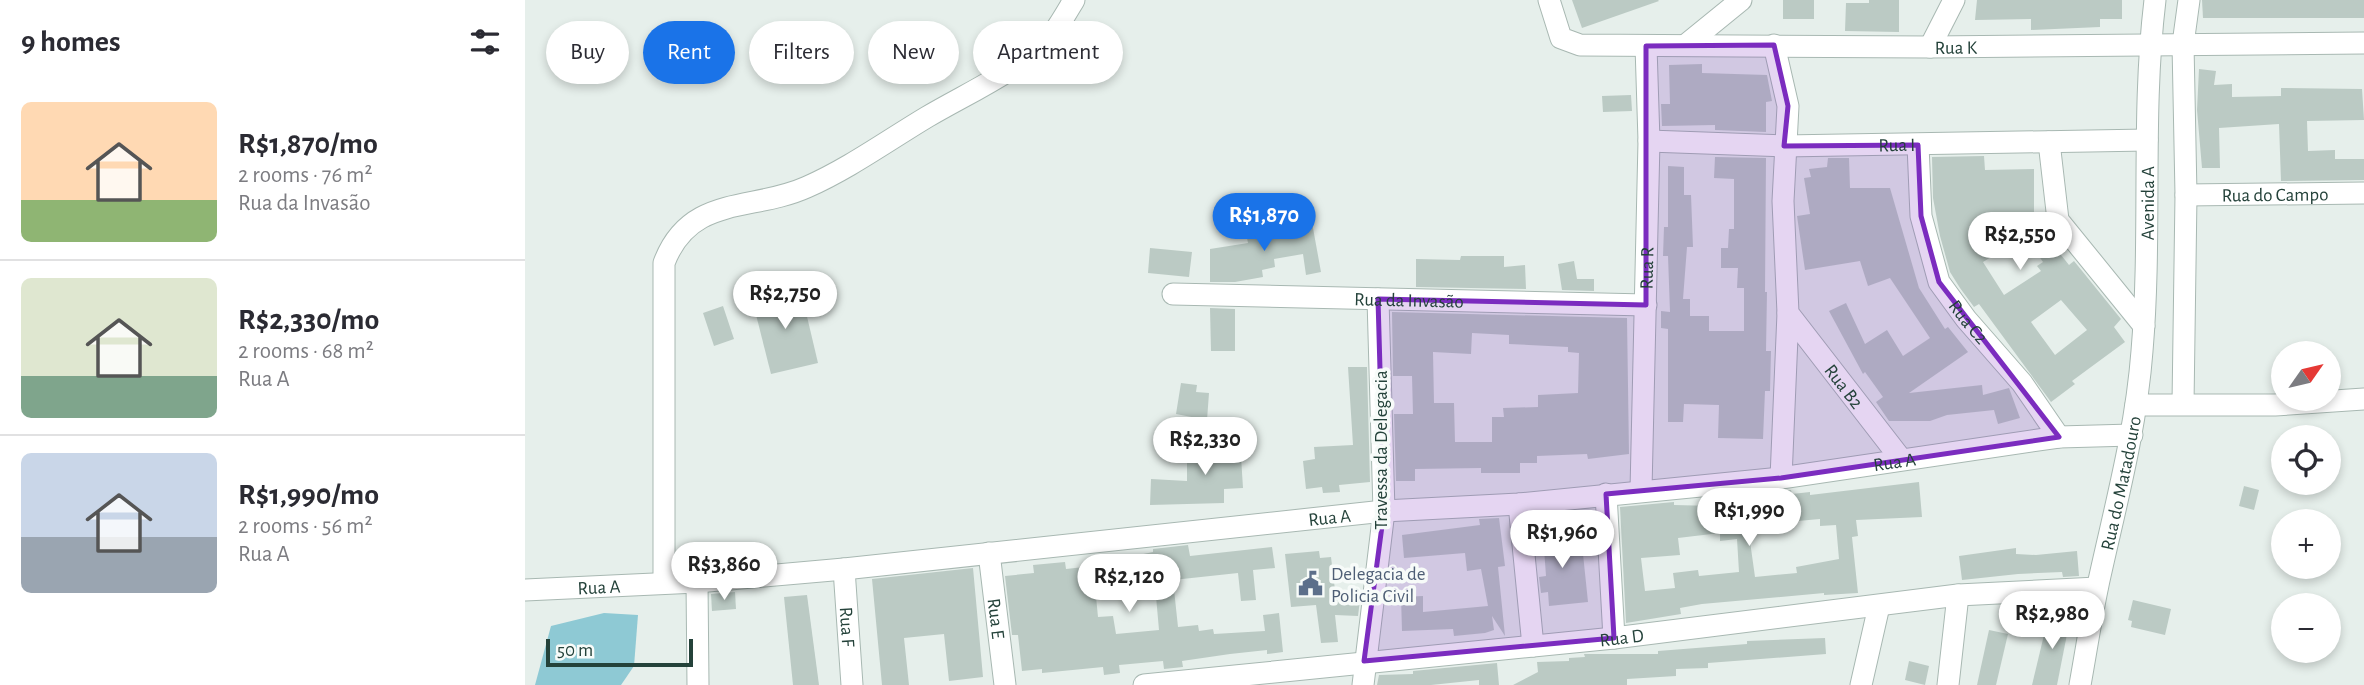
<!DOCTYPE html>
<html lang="en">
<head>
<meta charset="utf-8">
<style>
  :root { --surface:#fff; --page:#f7f7f7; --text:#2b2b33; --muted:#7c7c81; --line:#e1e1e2; --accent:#1a73e8 }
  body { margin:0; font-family:"Alegreya Sans",sans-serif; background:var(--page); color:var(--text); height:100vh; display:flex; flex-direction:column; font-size:26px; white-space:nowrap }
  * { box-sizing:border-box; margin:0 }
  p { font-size:23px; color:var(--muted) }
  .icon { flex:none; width:38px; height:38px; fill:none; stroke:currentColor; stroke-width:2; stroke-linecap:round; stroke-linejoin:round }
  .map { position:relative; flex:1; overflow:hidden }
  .drawer { display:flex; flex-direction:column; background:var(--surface); width:525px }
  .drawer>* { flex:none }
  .hud { position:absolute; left:21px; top:21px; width:665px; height:63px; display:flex; gap:14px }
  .needle { width:46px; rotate:56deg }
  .fabs { position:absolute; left:1746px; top:341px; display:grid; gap:14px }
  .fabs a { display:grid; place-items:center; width:70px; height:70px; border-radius:50%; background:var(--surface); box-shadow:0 4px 10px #0003; font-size:35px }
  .scale { position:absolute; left:21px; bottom:18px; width:147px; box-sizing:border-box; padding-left:7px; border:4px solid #24423a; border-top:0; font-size:19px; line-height:24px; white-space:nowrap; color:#24423a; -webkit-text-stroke:5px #f7fbf9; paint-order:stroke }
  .price { position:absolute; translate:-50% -60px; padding:0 16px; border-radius:24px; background:#fff; color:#222; font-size:23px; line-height:46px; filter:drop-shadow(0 2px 4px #0008) }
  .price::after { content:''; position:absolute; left:50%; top:42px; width:21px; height:16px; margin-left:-10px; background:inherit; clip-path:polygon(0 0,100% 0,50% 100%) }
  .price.selected { background:var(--accent); color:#fff }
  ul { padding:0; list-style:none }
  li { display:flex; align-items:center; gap:21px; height:175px; padding:0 21px }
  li+li { border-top:2px solid var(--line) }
  li span { display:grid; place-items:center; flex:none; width:196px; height:140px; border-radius:10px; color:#555 }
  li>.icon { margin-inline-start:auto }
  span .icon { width:84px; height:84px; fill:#fffc; stroke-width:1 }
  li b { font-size:30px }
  h2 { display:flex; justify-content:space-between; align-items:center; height:84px; padding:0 21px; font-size:30px }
  .chip { padding:0 24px; border-radius:32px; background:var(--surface); box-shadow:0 4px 10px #0003; font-size:24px; line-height:63px }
  .chip.selected { background:var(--accent); color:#fff }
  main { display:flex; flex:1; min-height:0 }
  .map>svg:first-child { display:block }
  .water { fill:#8ec9d4 }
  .building { fill:#bbcac4; fill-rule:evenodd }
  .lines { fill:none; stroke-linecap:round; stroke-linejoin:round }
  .minor-casing { stroke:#a8b8b2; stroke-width:23 }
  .minor { stroke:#fff; stroke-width:21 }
  .marked { fill:#7b2cbf; fill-opacity:0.2; stroke:#7b2cbf; stroke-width:5; stroke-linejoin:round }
  .labels { text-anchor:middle; stroke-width:7; stroke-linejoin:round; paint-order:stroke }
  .street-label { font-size:19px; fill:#24423a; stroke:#f7fbf9 }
  .service-label { font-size:19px; fill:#4e5e75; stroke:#f7fbf9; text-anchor:start }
</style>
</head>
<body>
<main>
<section class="drawer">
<h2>9 homes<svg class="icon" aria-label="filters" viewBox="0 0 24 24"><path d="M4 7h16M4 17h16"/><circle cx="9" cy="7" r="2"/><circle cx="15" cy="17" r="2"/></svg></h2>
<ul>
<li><span style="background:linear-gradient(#ffd9b3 70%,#8fb573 0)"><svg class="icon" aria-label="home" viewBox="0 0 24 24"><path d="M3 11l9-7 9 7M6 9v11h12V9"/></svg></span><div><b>R$1,870/mo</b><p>2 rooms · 76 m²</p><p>Rua da Invasão</p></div></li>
<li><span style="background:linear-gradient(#dfe7d0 70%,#7fa58c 0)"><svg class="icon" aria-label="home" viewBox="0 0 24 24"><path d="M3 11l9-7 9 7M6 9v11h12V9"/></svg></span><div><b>R$2,330/mo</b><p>2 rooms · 68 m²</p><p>Rua A</p></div></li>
<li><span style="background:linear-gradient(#c9d6e8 60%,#9aa5b1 0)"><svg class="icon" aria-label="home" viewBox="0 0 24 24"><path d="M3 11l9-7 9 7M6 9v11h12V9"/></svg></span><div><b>R$1,990/mo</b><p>2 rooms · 56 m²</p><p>Rua A</p></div></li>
</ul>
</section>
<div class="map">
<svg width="1839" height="685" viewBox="0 0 1839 685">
  <rect width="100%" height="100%" fill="#e6efeb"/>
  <!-- water -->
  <polygon class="water" points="79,613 113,615 109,666 96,685 10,685 26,626"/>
  <!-- building -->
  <g class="building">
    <polygon points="1047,0 1133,0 1134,1 1057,28"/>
    <rect x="1258" y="0" width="31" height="19"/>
    <polygon points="1344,0 1374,0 1374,32 1320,31 1321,3 1344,3"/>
    <polygon points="1452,0 1597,0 1597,19 1575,19 1575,27 1506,30 1506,19 1450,20"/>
    <polygon points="1677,0 1839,0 1839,18 1678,18"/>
    <polygon points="1177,64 1177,73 1242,75 1247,101 1241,102 1241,132 1190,130 1190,125 1137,126 1136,104 1145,104 1144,65"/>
    <polygon points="1674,69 1691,71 1689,85 1707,84 1707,97 1756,96 1756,88 1837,89 1839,120 1782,121 1783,151 1810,150 1810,159 1839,159 1839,180 1756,181 1754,124 1694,128 1695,168 1677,168 1672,110"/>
    <polygon points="1106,95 1107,111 1078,112 1077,96"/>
    <path d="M1459,156l1,14 49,-1v52l35,44 5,-4 47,58 -7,8 11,15 -53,39 3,3 -24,18 -72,-98 -5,3 -14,-19 -10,-16 -10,-36 -7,-38 -1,-41zM1500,236l18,26 -6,4 4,5 -37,24 -21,-33zM1536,300l26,30 -32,25 -24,-33z"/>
    <polygon points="1190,157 1241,158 1240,292 1242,292 1241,351 1246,351 1245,391 1240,391 1238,439 1193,438 1194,405 1159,404 1158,422 1143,422 1143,329 1136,328 1136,311 1145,312 1143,256 1138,256 1139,227 1143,227 1143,166 1159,167 1159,195 1166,195 1168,247 1162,247 1158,299 1165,299 1165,316 1184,316 1184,331 1219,331 1219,288 1212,288 1213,268 1196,268 1196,248 1203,248 1204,229 1209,229 1209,179 1189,178"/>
    <polygon points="1303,158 1324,158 1325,188 1365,188 1394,288 1420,329 1423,327 1443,352 1384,393 1457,385 1458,395 1484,388 1495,418 1473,424 1469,410 1422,415 1405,421 1364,421 1351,402 1358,397 1340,372 1338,374 1304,311 1321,303 1340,344 1362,330 1378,356 1405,338 1365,278 1343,286 1335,261 1280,270 1272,216 1285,214 1279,178 1286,177 1284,169 1302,167"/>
    <polygon points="786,217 796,272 781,275 778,254 749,259 750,267 737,270 738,277 710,282 685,282 685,249 723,243 720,228 743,224 744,230 755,229 756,237 774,234 772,220"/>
    <polygon points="625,248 667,252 664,277 623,273"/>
    <polygon points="936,256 979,256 979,267 1000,265 1001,289 891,287 891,259 935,260"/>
    <polygon points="1049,261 1052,279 1069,279 1069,291 1037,290 1033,264"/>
    <polygon points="275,287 293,363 246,374 227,299"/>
    <polygon points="198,306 209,339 189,346 178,313"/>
    <polygon points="685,308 710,309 710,351 686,351"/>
    <path d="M867,312l235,6 2,136 -41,5 -1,-5 -50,2v7h-17v10h-39v-5l-66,1v12h-19l-2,-67h19l-1,-38h-19zM947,333l37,2v9l59,3v5l11,1 -1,40 -40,2v12l-35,1 1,9h-12v25h-37l-1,-39h-20l-1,-51 38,2z"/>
    <polygon points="823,367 842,367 845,482 814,485 815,492 798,493 797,487 781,489 778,461 790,459 789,447 828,445"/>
    <polygon points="656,383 672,385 671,392 684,393 682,420 651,414"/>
    <polygon points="697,425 714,425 718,488 699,489 699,503 625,505 626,479 662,481 662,462 699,460"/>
    <path d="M1394,482l3,35 -66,3 2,16 -6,1 6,56 -34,2v-2l-122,11 -22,4 1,6 -55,9 -6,-116 54,-5v3l40,1 61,-8 -1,-6 17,-2 1,4 18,-2v3zM1295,519v7l16,-1 3,34 -43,8 1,6 -42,4 -6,-43 6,-1v-4l19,-2v-4zM1195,533v8l17,-2 2,33 -40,4 -1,-6 -25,3 2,15 -30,3 -4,-33 39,-3 -2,-17z"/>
    <polygon points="1719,486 1734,490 1729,510 1714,506"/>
    <polygon points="974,518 980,566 973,567 980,636 967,616 969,630 960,633 929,636 928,629 877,631 876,597 898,596 898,612 963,606 956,569 942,571 940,553 879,558 877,535 955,525 954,519"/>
    <polygon points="1017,521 1034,521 1040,556 1058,554 1063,602 1024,606 1023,592 1016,593 1014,577 1021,576"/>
    <polygon points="663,545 665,556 747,547 750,568 728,570 731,600 716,601 713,573 648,580 653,627 673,625 674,631 688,629 689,634 740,631 738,615 754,613 758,652 742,654 742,650 705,654 657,661 658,667 639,669 638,661 594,665 595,673 579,675 578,667 517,673 517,669 497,671 493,635 487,635 480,576 509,573 508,565 540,562 541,569 568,566 573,617 588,616 591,634 634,630 630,585 603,588 599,558 628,552 628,549"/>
    <polygon points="1491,548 1491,554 1511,555 1552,551 1554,576 1538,577 1537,572 1493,574 1437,580 1434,556"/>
    <polygon points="794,551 795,558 806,557 810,590 836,592 833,616 810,615 813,642 796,643 791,605 766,607 760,554"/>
    <polygon points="448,568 458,677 424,681 419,634 379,638 384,685 357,685 347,579"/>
    <polygon points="210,592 211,609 187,611 186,594"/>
    <polygon points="282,595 294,685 268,685 259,597"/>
    <polygon points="1608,600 1646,609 1640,635 1606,627 1607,621 1603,620"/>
    <polygon points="1524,614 1545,619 1532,685 1507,685"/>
    <polygon points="1464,630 1483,634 1471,685 1452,685"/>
    <polygon points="1300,638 1301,654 1183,663 1183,668 1151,669 1151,676 1102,679 1102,685 988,685 1013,672 1012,662 1044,661 1044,658 1060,657 1059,654 1133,654 1133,651 1222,644 1222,641"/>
    <polygon points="1384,661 1404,666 1400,685 1380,680"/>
    <polygon points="972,663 974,685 954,685 954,680 906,685 852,685 854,675 888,674 888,671"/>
  </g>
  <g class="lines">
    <defs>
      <g id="minor">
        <path id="s1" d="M1024,0l12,38 19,7 350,2 434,-4"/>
        <polyline points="1162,44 1216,0"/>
        <path id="s2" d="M1249,45l14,61 -5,95 5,112 113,146"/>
        <polyline points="1405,47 1429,0"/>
        <path id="s3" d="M1124,141l135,5 363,-6"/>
        <polyline points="1524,142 1533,220 1619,326"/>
        <path id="s4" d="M1393,145l3,71 18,66 27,37 56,64 37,54"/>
        <path id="s5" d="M1661,195l178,-2"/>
        <path id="s6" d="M648,294l473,11"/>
        <polyline points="1658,404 1661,195 1658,44 1664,0"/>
        <polyline points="1611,405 1750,405 1839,399"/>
        <polyline points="1256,478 1263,313"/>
        <path id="s7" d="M1116,490l8,-349 -3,-95"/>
        <polyline points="1081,494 1089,638"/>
        <polyline points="994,504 1008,646"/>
        <path id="s8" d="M464,553l16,132"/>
        <path id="s9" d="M319,569l8,116"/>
        <path d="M139,582v-319c26,-69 88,-51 143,-76 41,-18 80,-46 120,-70 34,-20 73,-38 105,-62 19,-14 30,-35 42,-55"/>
        <polyline points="172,582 173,685"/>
        <path id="s10" d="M0,590l172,-8 147,-13 540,-58 135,-7 262,-26 278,-41 73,-2"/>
        <path id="s11" d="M619,685l470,-47 344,-43 139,-7"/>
        <polyline points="838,685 859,511 853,299"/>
        <polyline points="1336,685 1354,606"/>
        <polyline points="1423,685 1433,595"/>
        <path id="s12" d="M1555,685c6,-33 11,-67 18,-100 17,-78 38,-154 44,-234 10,-117 -1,-235 13,-351"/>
      </g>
    </defs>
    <!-- minor casing -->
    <use href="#minor" class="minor-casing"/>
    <!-- minor -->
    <use href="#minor" class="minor"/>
  </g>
  <!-- marked area -->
  <path class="marked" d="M1249,45l14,61 -4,40 134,-1 3,71 18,66 120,155 -278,41 -175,16 8,144 -250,23 20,-150 -6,-212 268,6v-259z"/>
  <!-- icons -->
  <defs>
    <symbol id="civic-bare" viewBox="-9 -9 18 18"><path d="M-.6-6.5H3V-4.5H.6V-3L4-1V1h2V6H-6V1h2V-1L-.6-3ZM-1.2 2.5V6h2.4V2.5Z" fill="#5c6f8a" stroke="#f7fbf9" stroke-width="2.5" paint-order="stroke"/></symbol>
  </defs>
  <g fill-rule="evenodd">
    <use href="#civic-bare" x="768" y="566" width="35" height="35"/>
  </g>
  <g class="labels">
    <!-- street labels -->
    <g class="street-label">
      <text dy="7" stroke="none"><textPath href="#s1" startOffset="436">Rua K</textPath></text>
      <text dy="7" stroke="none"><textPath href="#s3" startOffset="248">Rua I</textPath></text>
      <text dy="7" stroke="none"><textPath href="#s5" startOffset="89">Rua do Campo</textPath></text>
      <text dy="7" stroke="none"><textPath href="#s12" startOffset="488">Avenida A</textPath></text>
      <text dy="7" stroke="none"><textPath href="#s7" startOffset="222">Rua R</textPath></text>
      <text dy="7" stroke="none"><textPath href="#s6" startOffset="236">Rua da Invasão</textPath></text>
      <text dy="7" stroke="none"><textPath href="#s4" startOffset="189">Rua C2</textPath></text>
      <text dy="7" stroke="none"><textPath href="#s2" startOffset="362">Rua B2</textPath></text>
      <text transform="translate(855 450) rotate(-90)" y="7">Travessa da Delegacia</text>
      <text dy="7" stroke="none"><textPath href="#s10" startOffset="1376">Rua A</textPath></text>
      <text dy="7" stroke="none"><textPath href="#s12" startOffset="206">Rua do Matadouro</textPath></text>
      <text dy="7" stroke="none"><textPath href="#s10" startOffset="808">Rua A</textPath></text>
      <text dy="7" stroke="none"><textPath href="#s10" startOffset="74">Rua A</textPath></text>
      <text dy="7" stroke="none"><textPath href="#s8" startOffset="66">Rua E</textPath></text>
      <text dy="7" stroke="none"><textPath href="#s9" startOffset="58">Rua F</textPath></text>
      <text dy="7" stroke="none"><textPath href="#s11" startOffset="480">Rua D</textPath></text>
    </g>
    <!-- service labels -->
    <g class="service-label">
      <text x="806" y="580">Delegacia de<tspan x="806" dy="22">Policia Civil</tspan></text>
    </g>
  </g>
</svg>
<div class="fabs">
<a><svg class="needle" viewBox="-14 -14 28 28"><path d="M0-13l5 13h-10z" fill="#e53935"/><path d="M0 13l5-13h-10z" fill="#7c7c81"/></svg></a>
<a><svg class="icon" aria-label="locate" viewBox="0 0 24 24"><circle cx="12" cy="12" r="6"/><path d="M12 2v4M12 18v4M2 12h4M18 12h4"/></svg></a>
<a>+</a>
<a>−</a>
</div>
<div class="scale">50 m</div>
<b class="price selected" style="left:739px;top:253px">R$1,870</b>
<b class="price" style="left:1495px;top:272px">R$2,550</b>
<b class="price" style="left:260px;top:331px">R$2,750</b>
<b class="price" style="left:680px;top:477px">R$2,330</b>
<b class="price" style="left:1224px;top:548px">R$1,990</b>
<b class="price" style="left:1037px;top:570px">R$1,960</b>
<b class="price" style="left:199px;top:602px">R$3,860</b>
<b class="price" style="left:604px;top:614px">R$2,120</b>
<b class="price" style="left:1527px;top:651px">R$2,980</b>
<div class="hud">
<a class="chip">Buy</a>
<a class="chip selected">Rent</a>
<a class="chip">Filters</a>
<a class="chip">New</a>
<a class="chip">Apartment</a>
</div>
</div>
</main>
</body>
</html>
